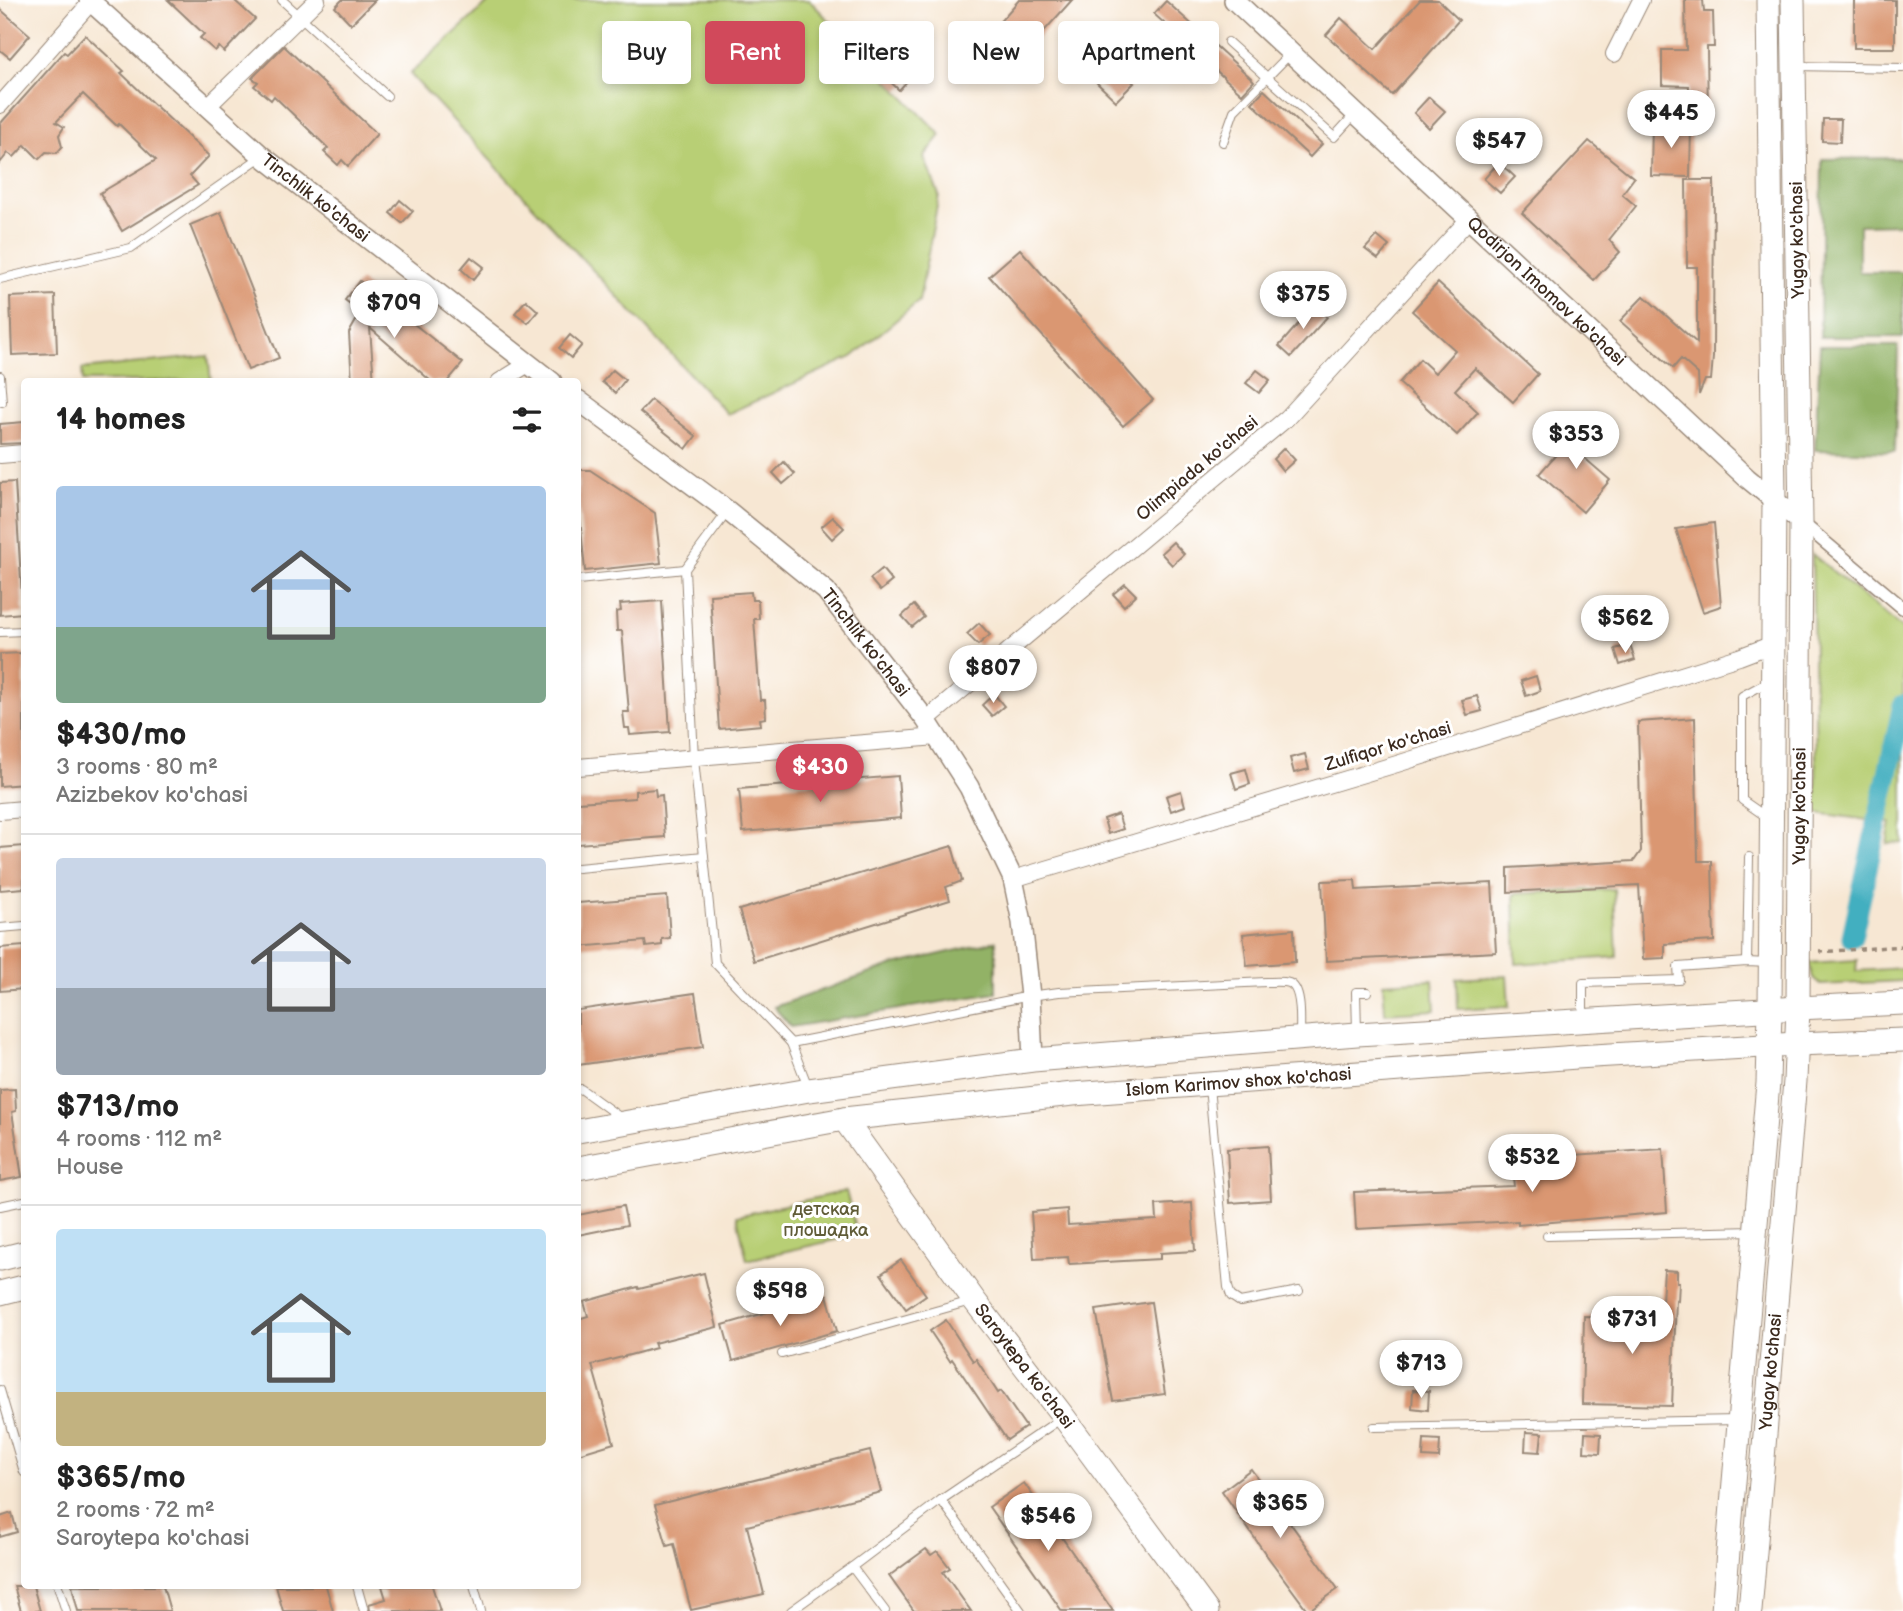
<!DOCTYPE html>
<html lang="en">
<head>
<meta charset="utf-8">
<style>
  :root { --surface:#fff; --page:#f6f6f6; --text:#222; --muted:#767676; --line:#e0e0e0; --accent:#d1495b }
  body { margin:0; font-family:"Balsamiq Sans",sans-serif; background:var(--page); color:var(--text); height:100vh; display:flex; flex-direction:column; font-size:26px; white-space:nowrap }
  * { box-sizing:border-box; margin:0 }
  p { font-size:23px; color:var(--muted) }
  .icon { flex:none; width:38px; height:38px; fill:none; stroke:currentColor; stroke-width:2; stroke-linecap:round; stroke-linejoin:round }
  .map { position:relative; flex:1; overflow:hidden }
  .side { position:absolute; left:21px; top:378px; width:560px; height:1211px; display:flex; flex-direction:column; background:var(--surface); border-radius:7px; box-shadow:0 4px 10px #0003 }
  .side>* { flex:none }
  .banner { position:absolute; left:602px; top:21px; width:665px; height:63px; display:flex; gap:14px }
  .price { position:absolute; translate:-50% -60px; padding:0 16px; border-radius:24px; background:#fff; color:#222; font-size:23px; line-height:46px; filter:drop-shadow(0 2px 4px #0008) }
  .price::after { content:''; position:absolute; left:50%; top:42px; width:21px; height:16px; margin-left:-10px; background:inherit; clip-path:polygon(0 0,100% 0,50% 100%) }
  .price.on { background:var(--accent); color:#fff }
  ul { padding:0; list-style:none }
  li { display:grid; align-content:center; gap:14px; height:371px; padding:0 35px }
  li+li { border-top:2px solid var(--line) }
  li span { display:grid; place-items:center; height:217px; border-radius:7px; color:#555 }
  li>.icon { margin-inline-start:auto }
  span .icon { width:126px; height:126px; fill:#fffc; stroke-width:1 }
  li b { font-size:30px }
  h2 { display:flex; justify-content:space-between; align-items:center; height:84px; padding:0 35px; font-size:30px }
  .tag { padding:0 24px; border-radius:7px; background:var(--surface); box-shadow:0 4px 10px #0003; font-size:24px; line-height:63px }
  .tag.on { background:var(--accent); color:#fff }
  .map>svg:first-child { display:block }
  .green { fill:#b8cf74; stroke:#7a7c49; stroke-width:2 }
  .forest { fill:#92b266; stroke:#666e42; stroke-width:2 }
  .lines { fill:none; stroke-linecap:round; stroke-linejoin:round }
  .canal { stroke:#42afc0; stroke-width:21 }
  .building { fill:#da9772 }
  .service-casing { stroke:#998878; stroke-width:10 }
  .pedestrian-casing { stroke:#998878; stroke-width:15 }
  .minor-casing { stroke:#998878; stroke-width:18 }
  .tertiary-casing { stroke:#998878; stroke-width:22 }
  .secondary-casing { stroke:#998878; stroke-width:25 }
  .path { stroke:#998878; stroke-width:3.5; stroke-dasharray:5 5; stroke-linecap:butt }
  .service { stroke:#fff; stroke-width:8 }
  .pedestrian { stroke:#fff; stroke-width:12 }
  .minor { stroke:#fff; stroke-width:16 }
  .tertiary { stroke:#fff; stroke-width:19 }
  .secondary { stroke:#fff; stroke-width:23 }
  .labels { text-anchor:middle; stroke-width:6; stroke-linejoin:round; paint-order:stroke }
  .street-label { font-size:18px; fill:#3b2a1e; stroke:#fff }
  .park-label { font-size:18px; fill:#605c38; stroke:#fff }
</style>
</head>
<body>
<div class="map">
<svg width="1903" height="1611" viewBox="0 0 1903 1611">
  <rect width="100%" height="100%" fill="#fff"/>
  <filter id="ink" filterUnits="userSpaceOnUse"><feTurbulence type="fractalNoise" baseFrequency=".0143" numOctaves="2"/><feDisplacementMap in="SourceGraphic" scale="14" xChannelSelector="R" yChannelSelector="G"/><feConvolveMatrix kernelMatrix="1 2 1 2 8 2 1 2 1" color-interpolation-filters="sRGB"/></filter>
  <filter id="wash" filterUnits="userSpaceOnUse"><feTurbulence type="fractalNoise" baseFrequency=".00686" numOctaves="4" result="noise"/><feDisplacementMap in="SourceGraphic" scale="28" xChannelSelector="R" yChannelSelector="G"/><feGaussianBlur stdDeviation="1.57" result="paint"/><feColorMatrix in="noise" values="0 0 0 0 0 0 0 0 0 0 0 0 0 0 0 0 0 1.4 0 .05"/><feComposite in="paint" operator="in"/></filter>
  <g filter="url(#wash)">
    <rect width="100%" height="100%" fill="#f7e7d3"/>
    <!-- green -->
    <g class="green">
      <polygon points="491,0 809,0 941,135 924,157 939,195 919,301 852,357 727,414 410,74"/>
      <polygon points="208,356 211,381 83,381 82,369"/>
      <polygon points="1812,554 1903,629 1903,843 1887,844 1891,823 1817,813"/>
      <polygon points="1614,889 1617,957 1516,964 1514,894"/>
      <polygon points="1857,960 1856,971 1903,968 1903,981 1821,985 1813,978 1809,963"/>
      <polygon points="1507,976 1509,1006 1458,1009 1457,979"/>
      <polygon points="1433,980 1435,1010 1385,1013 1383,983"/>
      <polygon points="846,1191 857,1235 747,1260 737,1216"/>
    </g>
    <!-- forest -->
    <g class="forest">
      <polygon points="1903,158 1903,224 1859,225 1859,272 1903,272 1903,337 1820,337 1822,159"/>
      <polygon points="1820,346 1898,346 1895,452 1815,450"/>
      <polygon points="996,941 996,993 791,1027 774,1007 894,965"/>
    </g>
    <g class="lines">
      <!-- canal -->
      <polyline class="canal" points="1852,937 1903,705"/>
    </g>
    <g id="blocks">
      <!-- building -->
      <g class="building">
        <polygon points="168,0 234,0 255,19 224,52 219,47 215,51 200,38 204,34"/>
        <polygon points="342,0 375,0 351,24 335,7"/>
        <polygon points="1019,0 1072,0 1010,69 981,43"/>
        <polygon points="1420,0 1438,0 1459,20 1392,95 1326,35 1341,18 1375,49"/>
        <polygon points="1685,0 1703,0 1704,12 1713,12 1714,47 1707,47 1708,118 1688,118 1689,86 1662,85 1662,50 1686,50"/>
        <rect x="1854" y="0" width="41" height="48"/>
        <polygon points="1166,1 1251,78 1254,81 1242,94 1154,14"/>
        <polygon points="0,9 30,35 10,58 0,50"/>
        <polygon points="85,35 124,71 121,73 145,96 209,156 190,176 198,185 122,231 100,193 156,160 119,124 117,126 83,94 56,122 64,127 59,135 62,147 57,153 46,152 39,159 25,145 14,157 8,153 0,163 0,124 64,52 67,54"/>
        <polygon points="873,42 910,78 899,90 861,54"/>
        <polygon points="284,46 377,134 348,166 342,160 338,165 324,152 328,148 274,96 271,100 254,86 258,82 252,78"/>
        <polygon points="1114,65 1134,83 1116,101 1097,83"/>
        <polygon points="1264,90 1322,144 1310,157 1252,103"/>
        <polygon points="1429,97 1445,111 1429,128 1414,113"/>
        <polygon points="1823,119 1841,119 1840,142 1822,141"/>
        <polygon points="1652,123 1691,123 1690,177 1651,176"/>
        <polygon points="1589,141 1634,178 1622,194 1636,206 1609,240 1620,252 1594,280 1522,213"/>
        <polygon points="1499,162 1515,177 1500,193 1484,179"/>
        <polygon points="1686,180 1714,180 1713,357 1711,380 1705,380 1699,395 1698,374 1681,359 1673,368 1620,321 1644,296 1697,343 1697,267 1687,267"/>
        <polygon points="400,200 413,211 402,223 390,213"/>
        <polygon points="221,212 279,358 248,370 190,225"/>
        <polygon points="1377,236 1389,246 1378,259 1365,249"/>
        <polygon points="1020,249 1153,400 1123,426 989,276"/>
        <polygon points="471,257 484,267 473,280 461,269"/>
        <polygon points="360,281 463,363 447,382 432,382 370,328 374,382 352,382 349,333 361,312 345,300"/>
        <polygon points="1438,283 1538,374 1513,402 1475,368 1455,390 1478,412 1457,435 1399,383 1420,359 1435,373 1455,350 1412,311"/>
        <polygon points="55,295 57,353 12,355 10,297"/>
        <polygon points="526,300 538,311 528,323 515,313"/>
        <polygon points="1314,306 1327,317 1291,357 1279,346"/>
        <polygon points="570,335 582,345 571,358 559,348"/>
        <polygon points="613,370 625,380 615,393 602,382"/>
        <polygon points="1257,370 1270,380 1259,393 1246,383"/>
        <polygon points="651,400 696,436 686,449 640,412"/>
        <polygon points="24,422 24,443 0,444 0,424"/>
        <polygon points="1581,426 1597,440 1582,456 1610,480 1583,512 1539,474"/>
        <polygon points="1284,448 1295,460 1283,471 1273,459"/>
        <polygon points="784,462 795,474 783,484 773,473"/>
        <polygon points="578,470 590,470 655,513 661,563 585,571 578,497"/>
        <polygon points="15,482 23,613 0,615 0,483"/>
        <polygon points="833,517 844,528 832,539 821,527"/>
        <polygon points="1714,523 1721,606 1703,612 1676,529"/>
        <polygon points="1173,542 1184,554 1172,565 1161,553"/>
        <polygon points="882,569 892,581 880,591 870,579"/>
        <polygon points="1125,584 1136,595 1124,606 1113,594"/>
        <polygon points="751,592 752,600 758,600 759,619 754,619 760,700 765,700 766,718 760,719 761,725 719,729 710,595"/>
        <polygon points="662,601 670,732 630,735 629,728 625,728 623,712 629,712 622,631 617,631 616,612 621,611 620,604"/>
        <polygon points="914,605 924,617 912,627 902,616"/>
        <polygon points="979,623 990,635 978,645 967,634"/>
        <polygon points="1630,645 1635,660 1620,665 1615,649"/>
        <polygon points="24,653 24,784 0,786 0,654"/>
        <polygon points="1536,676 1540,691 1526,696 1521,681"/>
        <polygon points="994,694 1004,706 992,716 982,705"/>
        <polygon points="1477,696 1482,711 1467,715 1462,700"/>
        <polygon points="1695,718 1698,861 1712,861 1714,941 1665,944 1665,958 1643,959 1639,885 1508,892 1508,868 1634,861 1641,851 1638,722"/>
        <polygon points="1305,754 1309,769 1294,773 1290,758"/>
        <polygon points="1246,769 1250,784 1236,789 1231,773"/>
        <polygon points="898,776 901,818 743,832 739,789"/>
        <polygon points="655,789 656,796 662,795 665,837 578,844 578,802 635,798 635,791"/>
        <polygon points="1181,791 1185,806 1171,811 1166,796"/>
        <polygon points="1118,814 1123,829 1108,834 1104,819"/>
        <polygon points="24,846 24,888 0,890 0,848"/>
        <polygon points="952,846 962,881 946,887 950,900 754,961 739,910"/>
        <polygon points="1355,880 1356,890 1492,883 1496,952 1326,961 1322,881"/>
        <polygon points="667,896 670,938 662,939 662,945 646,947 645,941 578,947 578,903"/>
        <polygon points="1294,929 1295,962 1247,966 1243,934"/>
        <polygon points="24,946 24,989 0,991 0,948"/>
        <polygon points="695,993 703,1047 578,1065 578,1010"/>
        <polygon points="15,1089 16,1111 12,1112 22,1177 0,1181 0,1090"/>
        <polygon points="1268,1146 1271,1200 1230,1203 1227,1149"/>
        <polygon points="1663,1149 1667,1212 1518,1225 1518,1221 1356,1229 1354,1192 1514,1186 1511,1159"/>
        <polygon points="1192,1203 1195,1251 1160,1253 1160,1259 1069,1264 1068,1257 1034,1259 1031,1212 1067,1209 1068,1225 1157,1220 1156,1205"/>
        <polygon points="623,1206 627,1225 578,1235 578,1215"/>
        <polygon points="901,1260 926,1295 906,1309 881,1274"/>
        <polygon points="1664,1270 1677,1271 1677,1282 1679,1282 1678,1301 1676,1300 1672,1406 1582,1404 1584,1316 1661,1318"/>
        <polygon points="704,1273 717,1327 654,1343 656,1348 592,1365 614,1443 578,1454 578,1319 588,1316 584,1302 638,1287 639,1289"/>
        <polygon points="827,1295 837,1331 733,1361 723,1325"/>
        <polygon points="1151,1302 1165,1394 1113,1401 1096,1310"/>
        <polygon points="946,1320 973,1361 976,1359 998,1393 1001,1391 1026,1427 1007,1440 952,1359 950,1361 930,1331"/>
        <polygon points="1413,1390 1429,1391 1428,1410 1412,1408"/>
        <polygon points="1526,1432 1542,1433 1540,1452 1525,1451"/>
        <polygon points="1585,1433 1601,1434 1600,1453 1584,1452"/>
        <polygon points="1424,1439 1440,1440 1439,1458 1423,1457"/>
        <polygon points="870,1451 881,1492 747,1526 764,1594 691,1610 674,1544 667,1546 655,1505"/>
        <polygon points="1251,1469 1338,1589 1308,1611 1265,1553 1222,1491"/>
        <polygon points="1024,1483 1113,1611 1062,1611 989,1507"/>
        <polygon points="12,1513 17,1532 0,1537 0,1517"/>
        <polygon points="926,1549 931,1555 937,1551 950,1568 943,1572 971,1611 914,1611 889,1576"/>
        <polygon points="14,1586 33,1586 40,1611 21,1611"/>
        <polygon points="72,1586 163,1586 170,1611 78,1611"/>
        <polygon points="276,1586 326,1586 333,1611 283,1611"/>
        <polygon points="382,1586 432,1586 440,1611 370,1611 369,1604 386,1599"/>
      </g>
    </g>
  </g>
  <g filter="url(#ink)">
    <use href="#blocks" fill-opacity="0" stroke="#998878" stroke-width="2"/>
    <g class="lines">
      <defs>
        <g id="service">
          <polyline points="282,0 387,96"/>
          <polyline points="1228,42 1334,137 1356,113"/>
          <polyline points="1795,66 1903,68"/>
          <polyline points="1223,142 1234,111 1291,53"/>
          <polyline points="0,279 131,248 262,156"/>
          <polyline points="0,376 2,402"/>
          <path d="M685,569l9,190 21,204 76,80 239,-47 29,-4 207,-10c7,0 16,-1 23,1 14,5 11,40 11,52"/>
          <polyline points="578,580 685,569 728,511"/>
          <polyline points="0,632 24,631"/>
          <polyline points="1768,682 1742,696 1742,800 1768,818"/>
          <polyline points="578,868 704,856"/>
          <polyline points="0,928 24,926"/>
          <polyline points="1747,962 1749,857"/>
          <polyline points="1583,1019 1583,983 1679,980 1678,967 1747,962 1769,963"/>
          <polyline points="1357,1031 1356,992 1367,992"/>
          <polyline points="791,1043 808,1087"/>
          <polyline points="1209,1087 1228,1287 1231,1296 1240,1302 1299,1291"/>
          <polyline points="578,1090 581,1089 621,1118"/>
          <polyline points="0,1206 24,1201"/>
          <polyline points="1547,1236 1754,1231"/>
          <polyline points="782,1354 971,1301"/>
          <polyline points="0,1390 24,1472"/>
          <polyline points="1374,1427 1738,1420"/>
          <polyline points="941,1500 1021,1611"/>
          <polyline points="852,1567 885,1611"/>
          <polyline points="58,1586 66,1611"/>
          <polyline points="357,1586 364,1611"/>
          <polyline points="474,1586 481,1611"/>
          <polyline points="791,1611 852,1567 941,1500 1062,1418"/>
        </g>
        <polyline id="pedestrian" points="1801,522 1903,608"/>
        <g id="minor">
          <polyline points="1614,54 1641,0"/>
          <polyline points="0,105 91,2"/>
          <polyline points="207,107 317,0"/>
          <polyline points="499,382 528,364"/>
          <polyline points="0,455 24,453"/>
          <polyline points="926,720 1287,418 1469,219"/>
          <polyline points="578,767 937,737"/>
          <polyline points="0,811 24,809"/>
          <polyline points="1013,879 1397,764 1739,657 1773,644"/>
        </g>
        <g id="tertiary">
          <path id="s1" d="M89,0l173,156 290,226"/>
          <path id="s2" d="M1234,0l513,478 54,44"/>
          <path id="s3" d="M578,400l150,111 98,80 100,129 43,67 44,92 9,43 8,74 3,64"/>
        </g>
        <g id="secondary">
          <path id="s4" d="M844,1119l130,181 89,116 144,195"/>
          <polyline points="578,1131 809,1090 1033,1060 1357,1034 1798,1008 1903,1003"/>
          <path id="s5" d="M578,1168l266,-49 229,-25 504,-37 219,-13 107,-4"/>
          <polyline points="0,1259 24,1253"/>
          <polyline points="0,1293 24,1287"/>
          <polyline points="1723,1611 1768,1083 1770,1010 1774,501 1768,0"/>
          <path id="s6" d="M1750,1611l45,-530 3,-73 3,-486 -8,-522"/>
        </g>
      </defs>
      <!-- service casing -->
      <use href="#service" class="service-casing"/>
      <!-- pedestrian casing -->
      <use href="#pedestrian" class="pedestrian-casing"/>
      <!-- minor casing -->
      <use href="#minor" class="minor-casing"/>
      <!-- tertiary casing -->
      <use href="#tertiary" class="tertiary-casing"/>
      <!-- secondary casing -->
      <use href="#secondary" class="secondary-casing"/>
      <!-- path -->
      <polyline class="path" points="1819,952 1903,946"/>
      <!-- service -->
      <use href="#service" class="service"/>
      <!-- pedestrian -->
      <use href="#pedestrian" class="pedestrian"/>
      <!-- minor -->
      <use href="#minor" class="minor"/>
      <!-- tertiary -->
      <use href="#tertiary" class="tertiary"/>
      <!-- secondary -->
      <use href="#secondary" class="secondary"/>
    </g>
  </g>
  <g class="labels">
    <!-- street labels -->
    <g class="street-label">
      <text dy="6" stroke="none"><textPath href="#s1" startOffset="301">Tinchlik ko'chasi</textPath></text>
      <text transform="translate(1797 240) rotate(-91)" y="6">Yugay ko'chasi</text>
      <text dy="6" stroke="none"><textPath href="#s2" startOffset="427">Qodirjon Imomov ko'chasi</textPath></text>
      <text transform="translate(1197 468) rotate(-40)" y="6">Olimpiada ko'chasi</text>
      <text dy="6" stroke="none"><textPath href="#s3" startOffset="378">Tinchlik ko'chasi</textPath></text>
      <text transform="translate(1388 746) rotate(-17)" y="6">Zulfiqor ko'chasi</text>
      <text dy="6" stroke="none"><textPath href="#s6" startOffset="807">Yugay ko'chasi</textPath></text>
      <text dy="6" stroke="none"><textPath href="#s5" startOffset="667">Islom Karimov shox ko'chasi</textPath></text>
      <text dy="6" stroke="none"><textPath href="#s4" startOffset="306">Saroytepa ko'chasi</textPath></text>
      <text dy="6" stroke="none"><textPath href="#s6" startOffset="240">Yugay ko'chasi</textPath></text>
    </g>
    <!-- park labels -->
    <g class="park-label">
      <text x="826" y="1215">детская<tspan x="826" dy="21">плошадка</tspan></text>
    </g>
  </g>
</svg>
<b class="price" style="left:1671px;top:150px">$445</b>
<b class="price" style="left:1499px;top:178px">$547</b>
<b class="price" style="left:1303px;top:331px">$375</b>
<b class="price" style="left:394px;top:340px">$709</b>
<b class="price" style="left:1576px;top:471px">$353</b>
<b class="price" style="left:1625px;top:655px">$562</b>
<b class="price" style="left:993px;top:705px">$807</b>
<b class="price on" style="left:820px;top:804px">$430</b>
<b class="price" style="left:1532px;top:1194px">$532</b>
<b class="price" style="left:780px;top:1328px">$598</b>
<b class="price" style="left:1632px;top:1356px">$731</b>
<b class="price" style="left:1421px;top:1400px">$713</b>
<b class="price" style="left:1280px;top:1540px">$365</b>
<b class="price" style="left:1048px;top:1553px">$546</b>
<div class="banner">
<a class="tag">Buy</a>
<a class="tag on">Rent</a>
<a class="tag">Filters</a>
<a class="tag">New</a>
<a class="tag">Apartment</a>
</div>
<section class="side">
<h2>14 homes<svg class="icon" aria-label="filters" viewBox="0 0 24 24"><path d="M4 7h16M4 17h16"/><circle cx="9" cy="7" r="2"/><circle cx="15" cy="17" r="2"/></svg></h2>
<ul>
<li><span style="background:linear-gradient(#a9c7e8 65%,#7fa58c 0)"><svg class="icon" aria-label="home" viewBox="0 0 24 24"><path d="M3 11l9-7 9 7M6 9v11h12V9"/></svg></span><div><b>$430/mo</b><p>3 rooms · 80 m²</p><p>Azizbekov ko'chasi</p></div></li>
<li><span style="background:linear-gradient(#c9d6e8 60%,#9aa5b1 0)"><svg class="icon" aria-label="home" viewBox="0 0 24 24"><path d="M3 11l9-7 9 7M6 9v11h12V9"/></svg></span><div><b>$713/mo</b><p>4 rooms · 112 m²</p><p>House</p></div></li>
<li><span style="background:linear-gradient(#bfe0f5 75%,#c2b280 0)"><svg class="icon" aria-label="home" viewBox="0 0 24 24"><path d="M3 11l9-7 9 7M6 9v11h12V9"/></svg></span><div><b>$365/mo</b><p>2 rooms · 72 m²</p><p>Saroytepa ko'chasi</p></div></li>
</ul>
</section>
</div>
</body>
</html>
